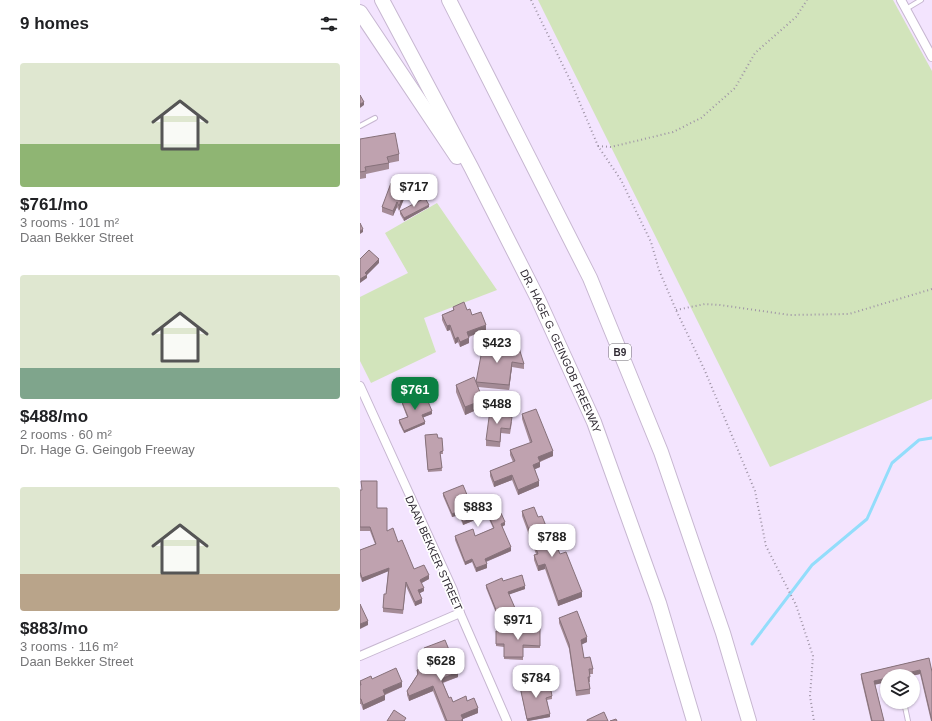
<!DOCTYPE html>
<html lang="en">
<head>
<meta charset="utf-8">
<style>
  :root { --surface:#fff; --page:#f6f6f6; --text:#202124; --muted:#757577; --accent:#0b8043 }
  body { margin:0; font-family:Arial,sans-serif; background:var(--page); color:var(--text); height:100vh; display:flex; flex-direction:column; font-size:15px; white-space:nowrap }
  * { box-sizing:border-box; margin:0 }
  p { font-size:13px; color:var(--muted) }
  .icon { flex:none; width:22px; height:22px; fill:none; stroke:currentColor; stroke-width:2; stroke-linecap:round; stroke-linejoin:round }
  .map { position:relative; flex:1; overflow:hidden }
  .panel { display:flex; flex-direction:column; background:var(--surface); width:360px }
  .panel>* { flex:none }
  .tools { position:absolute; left:520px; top:669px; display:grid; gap:8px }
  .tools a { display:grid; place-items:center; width:40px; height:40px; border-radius:50%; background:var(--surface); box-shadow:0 1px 3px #0004; font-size:20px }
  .price { position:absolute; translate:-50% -34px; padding:0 9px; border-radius:8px; background:#fff; color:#222; font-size:13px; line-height:26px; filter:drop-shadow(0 1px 2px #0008) }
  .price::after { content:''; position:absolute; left:50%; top:24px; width:12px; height:9px; margin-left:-6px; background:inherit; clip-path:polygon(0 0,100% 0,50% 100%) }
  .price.selected { background:var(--accent); color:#fff }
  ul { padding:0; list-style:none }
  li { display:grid; align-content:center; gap:8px; height:212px; padding:0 20px }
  li span { display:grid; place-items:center; height:124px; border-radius:4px; color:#555 }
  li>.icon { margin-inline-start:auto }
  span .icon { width:72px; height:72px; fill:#fffc; stroke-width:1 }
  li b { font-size:17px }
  h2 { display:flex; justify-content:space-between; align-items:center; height:48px; padding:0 20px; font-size:17px }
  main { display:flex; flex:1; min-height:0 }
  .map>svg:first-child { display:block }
  .green { fill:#d2e4bb }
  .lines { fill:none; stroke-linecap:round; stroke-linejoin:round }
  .stream { stroke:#93ddfb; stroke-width:3 }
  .service-casing { stroke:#c7b7d1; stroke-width:6 }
  .minor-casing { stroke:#c7b7d1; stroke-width:10 }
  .motorway-casing { stroke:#c7b7d1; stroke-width:16 }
  .path { stroke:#9f94a6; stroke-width:2; stroke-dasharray:1 3; stroke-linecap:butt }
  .service { stroke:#fff; stroke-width:4 }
  .minor { stroke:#fff; stroke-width:8 }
  .motorway { stroke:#fff; stroke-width:14 }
  .wall { fill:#a48b96 }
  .shaded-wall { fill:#86717a }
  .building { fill:#bfa2af; stroke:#86717a }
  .labels { text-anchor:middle; stroke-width:3.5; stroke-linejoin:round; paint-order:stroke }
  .shield { fill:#fff; stroke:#6d6970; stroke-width:1 }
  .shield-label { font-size:10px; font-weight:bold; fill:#2f2932 }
  .street-label { font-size:11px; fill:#2f2932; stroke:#fff }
</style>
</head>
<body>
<main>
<section class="panel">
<h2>9 homes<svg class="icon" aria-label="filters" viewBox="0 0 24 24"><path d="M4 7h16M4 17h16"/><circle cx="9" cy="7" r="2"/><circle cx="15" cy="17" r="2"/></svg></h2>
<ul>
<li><span style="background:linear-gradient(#dfe7d0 65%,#8fb573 0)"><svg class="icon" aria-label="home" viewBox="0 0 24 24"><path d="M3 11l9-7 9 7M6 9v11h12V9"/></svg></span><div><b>$761/mo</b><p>3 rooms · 101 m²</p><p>Daan Bekker Street</p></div></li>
<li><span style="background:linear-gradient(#dfe7d0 75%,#7fa58c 0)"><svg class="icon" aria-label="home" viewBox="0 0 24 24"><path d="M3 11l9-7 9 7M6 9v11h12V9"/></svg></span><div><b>$488/mo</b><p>2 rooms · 60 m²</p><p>Dr. Hage G. Geingob Freeway</p></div></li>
<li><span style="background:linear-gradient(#dfe7d0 70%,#b9a48a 0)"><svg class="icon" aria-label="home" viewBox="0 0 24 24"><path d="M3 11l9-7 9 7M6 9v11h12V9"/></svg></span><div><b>$883/mo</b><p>3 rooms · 116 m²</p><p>Daan Bekker Street</p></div></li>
</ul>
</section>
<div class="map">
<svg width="572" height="721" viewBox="0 0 572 721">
  <rect width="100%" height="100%" fill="#f3e4fe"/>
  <!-- green -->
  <g class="green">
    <polygon points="178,0 533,0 572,71 572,399 410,467"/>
    <polygon points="77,203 137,290 64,318 76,352 11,383 0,361 0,297 48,273 25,233"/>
  </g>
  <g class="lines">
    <!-- stream -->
    <polyline class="stream" points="392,644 452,565 507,519 532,463 559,440 572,438"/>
    <defs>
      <g id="service">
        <polyline points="546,9 561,0"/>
        <polyline points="0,126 15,118"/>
        <polyline points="544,702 548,721"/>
      </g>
      <g id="minor">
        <polyline points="541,0 572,57"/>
        <polyline points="0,386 93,590 100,613 147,721"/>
        <polyline points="0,656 100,613"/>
      </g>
      <g id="motorway">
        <path id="s1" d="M22,0l89,167 67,132 56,123 65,181 35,118"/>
        <polyline points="89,0 230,278 301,452 363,633 389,721"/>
        <polyline points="0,12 97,157"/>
      </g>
    </defs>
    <!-- service casing -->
    <use href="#service" class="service-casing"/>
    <!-- minor casing -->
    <use href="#minor" class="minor-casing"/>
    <!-- motorway casing -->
    <use href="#motorway" class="motorway-casing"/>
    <!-- path -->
    <g class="path">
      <polyline points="171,0 211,82 238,146 261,180 291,242 299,270 316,310 345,371 395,491 406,546 436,605 453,656 450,696 454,721"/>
      <polyline points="238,146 251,147 313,132 341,118 375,88 395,53 436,17 447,0"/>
      <polyline points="316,310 345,304 360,305 430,315 489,314 572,289"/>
    </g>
    <!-- service -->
    <use href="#service" class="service"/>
    <!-- minor -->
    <use href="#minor" class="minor"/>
    <!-- motorway -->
    <use href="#motorway" class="motorway"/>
  </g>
  <!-- wall -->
  <g class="wall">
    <polygon points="0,139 39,154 39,161 29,163 29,169 6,174 6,178 0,179"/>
    <polygon points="46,194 39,211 37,207 33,216 22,212 22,207"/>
    <polygon points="69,207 44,221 40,214 40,211"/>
    <polygon points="93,307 107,310 126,330 109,337 109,343 100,347 98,342 95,344 90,330 87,331 82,320 82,315 93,310"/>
    <polygon points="142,346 164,364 164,369 152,367 149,390 118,387 123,407 105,415 96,392 96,385 116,382"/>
    <polygon points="42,402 72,414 63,417 65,424 44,433 39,423 39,420 47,417 42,404"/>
    <polygon points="162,414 193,456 180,462 180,467 175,469 179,486 158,495 152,480 134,487 130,476 130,471 153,462 150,455 150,450 170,443 162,419"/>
    <polygon points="143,416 152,422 150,434 141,433 140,447 126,446 126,440"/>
    <polygon points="65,437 78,438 82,438 83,454 80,454 82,471 68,472"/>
    <polygon points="0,490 17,508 27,531 38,542 54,569 69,579 61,583 64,591 60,593 62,603 55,606 46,586 43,614 23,612 23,608 26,594 28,571 2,582 0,576 0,550 15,544 10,531 0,531"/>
    <polygon points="83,493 112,507 139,514 145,525 142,527 151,551 126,562 127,568 116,572 112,562 105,565 95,540 95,536 115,536 133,528 127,515 103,525 99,515 92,517 83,496"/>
    <polygon points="162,511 178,517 186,531 184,532 191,549 200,554 222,597 198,606 185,569 178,571 174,560 174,555 176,554 162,516"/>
    <polygon points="143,581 165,589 149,594 155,611 138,618 126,588 126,585"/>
    <polygon points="199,618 227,642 221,644 224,658 233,669 233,674 230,674 230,682 229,682 230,689 230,694 216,696 209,649 199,623"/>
    <polygon points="180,626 180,648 163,648 163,660 144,659 144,647 136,646 136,631 168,632"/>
    <polygon points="64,648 98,677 83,683 89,698 93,702 107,701 118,713 103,719 103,721 85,721 73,691 49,701 47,695 47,691 57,675 57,670 69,665 64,653"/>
    <polygon points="569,658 572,721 571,721 560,674 551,676 527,676 527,682 515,684 524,721 511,721 501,678 501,674"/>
    <polygon points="12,679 42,687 25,695 25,700 3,710 1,704 0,704 0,681"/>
    <polygon points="160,687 192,696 192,699 187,700 190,717 169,721 167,721"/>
  </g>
  <!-- shaded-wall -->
  <g class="shaded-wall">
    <polygon points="4,102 4,105 0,108 0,104"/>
    <polygon points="46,189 46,194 39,211 39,206"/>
    <polygon points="37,202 37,207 33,216 33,211"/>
    <polygon points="69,205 69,207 44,221 44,218"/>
    <polygon points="3,229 3,232 0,234 0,231"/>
    <polygon points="19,259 19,263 7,275 7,278 0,283 0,279 5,273"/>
    <polygon points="90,325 90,330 87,331 87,326"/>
    <polygon points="126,325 126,330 107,337 107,332"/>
    <polygon points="98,337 98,342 95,344 95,339"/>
    <polygon points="109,338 109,343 100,347 100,342"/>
    <polygon points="152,362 152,367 149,390 149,385"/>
    <polygon points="123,400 123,407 105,415 105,407"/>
    <polygon points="72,411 72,414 62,418 62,415"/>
    <polygon points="65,422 65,424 44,433 44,431"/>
    <polygon points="193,451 193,456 178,462 178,457"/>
    <polygon points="180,462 180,467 173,470 173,465"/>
    <polygon points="152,475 152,480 134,487 134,482"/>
    <polygon points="179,481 179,486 158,495 158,490"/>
    <polygon points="99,511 99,515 92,517 92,514"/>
    <polygon points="127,512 127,515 103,525 103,522"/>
    <polygon points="145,522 145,525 141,527 141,524"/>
    <polygon points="186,526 186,531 183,532 183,527"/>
    <polygon points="151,547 151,551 125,562 125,559"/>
    <polygon points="112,559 112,562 105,565 105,562"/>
    <polygon points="127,564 127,568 116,572 116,568"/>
    <polygon points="185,564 185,569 178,571 178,566"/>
    <polygon points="29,568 29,571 2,582 2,578"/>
    <polygon points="69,575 69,579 60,584 60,580"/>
    <polygon points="165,586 165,589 148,595 148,592"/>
    <polygon points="64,588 64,591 58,594 58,590"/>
    <polygon points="222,592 222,597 198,606 198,601"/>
    <polygon points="62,599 62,603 55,606 55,602"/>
    <polygon points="155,608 155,611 138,618 138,615"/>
    <polygon points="8,621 8,625 0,629 0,624"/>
    <polygon points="227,637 227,642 221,645 221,640"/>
    <polygon points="560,670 560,674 551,676 534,676"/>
    <polygon points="98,672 98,677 81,683 81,679"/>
    <polygon points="527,678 527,682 514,685 514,681"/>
    <polygon points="42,682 42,687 23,695 23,690"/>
    <polygon points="73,686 73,691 49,701 49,696"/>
    <polygon points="25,695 25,700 3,710 3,705"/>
    <polygon points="118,708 118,713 103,719 103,721 102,721 101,715"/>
    <polygon points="190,714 190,717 167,721 167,719"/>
  </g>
  <!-- building -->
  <g class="building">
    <polygon points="0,95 4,102 0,104"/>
    <polygon points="35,133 39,154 27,157 29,163 5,167 6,171 0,172 0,139"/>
    <polygon points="31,183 46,189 39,206 37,202 33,211 22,207"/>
    <polygon points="65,198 69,205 44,218 40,211"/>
    <polygon points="0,223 3,229 0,231"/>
    <polygon points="9,250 19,259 5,273 7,275 0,279 0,259"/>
    <polygon points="104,302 107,310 110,309 112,315 121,312 126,325 107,332 109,338 100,342 98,337 95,339 90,325 87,326 82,315 94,310 93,307"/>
    <polygon points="130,343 142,344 142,346 159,348 164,364 152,362 149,385 116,382 123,345"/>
    <polygon points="114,377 123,400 105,407 96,385"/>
    <polygon points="64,392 72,411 62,415 65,422 44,431 39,420 48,417 42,402"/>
    <polygon points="176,409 193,451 178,457 180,462 173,465 179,481 158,490 152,475 134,482 130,471 155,461 150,450 172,442 162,414"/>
    <polygon points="130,410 143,411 143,416 152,417 150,429 141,428 140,442 126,440"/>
    <polygon points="77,434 78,438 82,438 83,451 80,452 82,468 68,470 65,435"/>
    <polygon points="1,481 17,481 17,508 27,508 27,531 33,528 38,542 42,540 54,569 64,565 69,575 60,580 64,588 58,590 62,599 55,602 46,582 43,610 23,608 24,594 26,594 29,568 2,578 0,572 0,550 16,544 10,527 0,527 0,490 2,490"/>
    <polygon points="103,485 112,507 132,499 139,514 141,513 145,522 141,524 151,547 125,559 127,564 116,568 112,559 105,562 95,536 113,529 115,536 134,528 127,512 103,522 99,511 92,514 83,493"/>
    <polygon points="174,507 178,517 182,516 186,526 183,527 191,549 197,547 200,554 206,552 222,592 198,601 185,564 178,566 174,555 178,554 162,511"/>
    <polygon points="162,575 165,586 148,592 155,608 138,615 126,585 142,578 143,581"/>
    <polygon points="0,604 8,621 0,624"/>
    <polygon points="217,611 227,637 221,640 224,658 230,657 233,669 229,669 230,677 228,677 230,689 216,691 209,644 199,618"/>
    <polygon points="168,626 180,626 180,646 163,645 163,657 144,657 144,644 136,644 136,631 168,632"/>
    <polygon points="85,640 98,672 81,679 89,698 91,697 93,702 106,696 107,701 114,698 118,708 101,715 103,719 102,719 102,721 87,721 73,686 49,696 47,691 58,674 57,670 71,664 64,648"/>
    <polygon points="569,658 572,672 572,721 560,670 534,676 527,676 527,678 514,681 524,721 512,721 501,674"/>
    <polygon points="36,668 42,682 23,690 25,695 3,705 1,699 0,699 0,685 1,685 0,681 11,676 12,679"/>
    <polygon points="189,680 192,696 186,698 190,714 167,719 160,687"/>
    <polygon points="34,710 46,718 44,721 27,721"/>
    <polygon points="244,712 248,721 227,721 227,720"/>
    <polygon points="256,719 257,721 250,721"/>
  </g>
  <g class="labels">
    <!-- shield labels -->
    <rect class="shield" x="249" y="344" width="22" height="16" rx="3"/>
    <g class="shield-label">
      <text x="260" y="356">B9</text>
    </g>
    <!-- street labels -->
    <g class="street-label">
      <text dy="4" stroke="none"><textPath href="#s1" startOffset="394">DR. HAGE G. GEINGOB FREEWAY</textPath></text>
      <text transform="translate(74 553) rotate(66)" y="4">DAAN BEKKER STREET</text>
    </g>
  </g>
</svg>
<div class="tools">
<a><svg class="icon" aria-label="layers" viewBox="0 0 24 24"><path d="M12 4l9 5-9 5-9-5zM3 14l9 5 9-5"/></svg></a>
</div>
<b class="price" style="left:54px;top:208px">$717</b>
<b class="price" style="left:137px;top:364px">$423</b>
<b class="price selected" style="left:55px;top:411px">$761</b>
<b class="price" style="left:137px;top:425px">$488</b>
<b class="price" style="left:118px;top:528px">$883</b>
<b class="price" style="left:192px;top:558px">$788</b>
<b class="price" style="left:158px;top:641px">$971</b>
<b class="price" style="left:81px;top:682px">$628</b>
<b class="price" style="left:176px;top:699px">$784</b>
</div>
</main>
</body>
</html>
